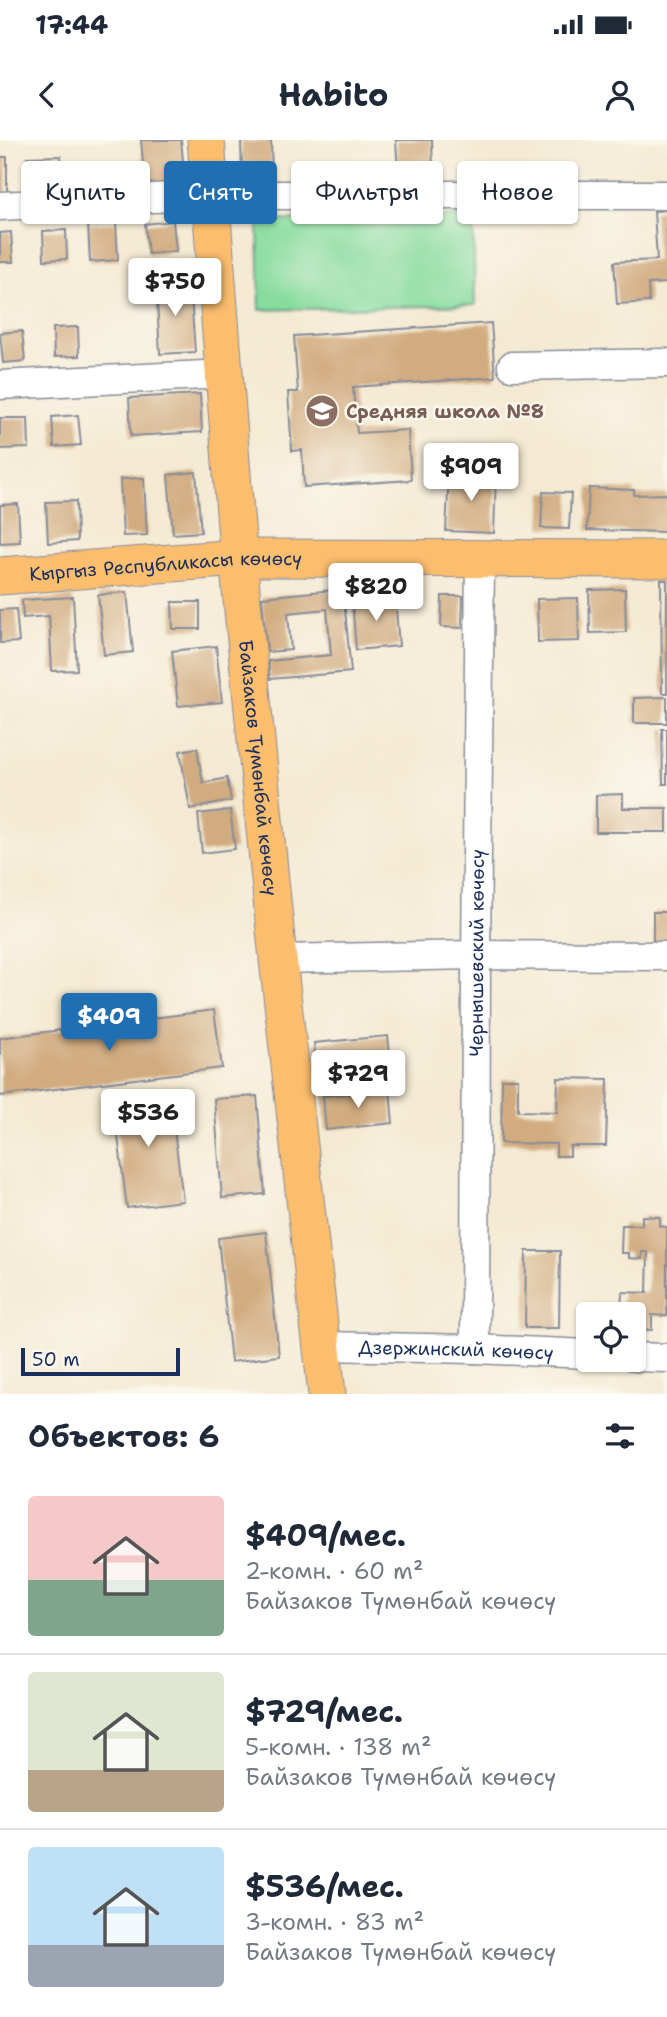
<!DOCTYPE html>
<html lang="ru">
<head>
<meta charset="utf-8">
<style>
  :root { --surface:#fff; --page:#f6f6f7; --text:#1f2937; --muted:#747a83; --line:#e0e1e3; --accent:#1f6fb2 }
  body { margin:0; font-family:"Shantell Sans",sans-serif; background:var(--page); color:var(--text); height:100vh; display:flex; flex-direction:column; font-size:26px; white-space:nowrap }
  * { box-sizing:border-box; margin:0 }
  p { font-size:23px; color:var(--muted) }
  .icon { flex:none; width:38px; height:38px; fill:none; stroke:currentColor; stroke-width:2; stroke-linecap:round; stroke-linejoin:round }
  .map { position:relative; height:1254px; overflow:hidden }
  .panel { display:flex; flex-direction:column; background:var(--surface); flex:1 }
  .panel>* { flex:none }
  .hud { position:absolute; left:21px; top:21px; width:626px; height:63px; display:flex; gap:14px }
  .fabs { position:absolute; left:576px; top:1162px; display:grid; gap:14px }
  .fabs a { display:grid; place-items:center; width:70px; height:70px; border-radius:7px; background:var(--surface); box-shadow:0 2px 5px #0004; font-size:35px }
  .scale { position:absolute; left:21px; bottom:18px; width:159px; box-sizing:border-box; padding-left:7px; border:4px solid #1b2f5e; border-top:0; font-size:19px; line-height:24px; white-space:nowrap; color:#1b2f5e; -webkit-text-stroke:5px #fbf7ec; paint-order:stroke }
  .price { position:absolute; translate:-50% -60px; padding:0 16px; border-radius:7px; background:#fff; color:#222; font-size:23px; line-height:46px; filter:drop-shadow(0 2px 4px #0008) }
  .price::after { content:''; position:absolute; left:50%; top:42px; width:21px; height:16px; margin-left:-10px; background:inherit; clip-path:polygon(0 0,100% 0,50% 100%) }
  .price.current { background:var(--accent); color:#fff }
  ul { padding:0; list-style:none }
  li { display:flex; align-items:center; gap:21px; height:175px; padding:0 28px }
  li+li { border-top:2px solid var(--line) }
  li span { display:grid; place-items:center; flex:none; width:196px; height:140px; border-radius:7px; color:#555 }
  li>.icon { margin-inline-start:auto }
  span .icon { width:84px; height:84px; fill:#fffc; stroke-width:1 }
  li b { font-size:30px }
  h2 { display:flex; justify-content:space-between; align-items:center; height:84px; padding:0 28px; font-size:30px }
  .pill { padding:0 24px; border-radius:7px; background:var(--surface); box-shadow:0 2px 5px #0004; font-size:24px; line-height:63px }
  .pill.current { background:var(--accent); color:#fff }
  .status { display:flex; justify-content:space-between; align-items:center; height:49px; padding:0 35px; background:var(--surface); direction:ltr }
  .status svg { height:19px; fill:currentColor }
  header { display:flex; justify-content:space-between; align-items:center; height:91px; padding:0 28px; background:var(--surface); font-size:32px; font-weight:700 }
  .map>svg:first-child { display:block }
  .green { fill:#86dc9e; stroke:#50867e; stroke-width:2 }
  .building { fill:#d1ac80 }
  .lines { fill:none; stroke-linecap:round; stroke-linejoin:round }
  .minor-casing { stroke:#888c98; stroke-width:31 }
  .major-casing { stroke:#888c98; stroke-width:39 }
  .minor { stroke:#fff; stroke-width:28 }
  .major { stroke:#fbbd6e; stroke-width:37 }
  .labels { text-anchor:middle; stroke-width:5; stroke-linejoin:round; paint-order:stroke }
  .education-label { font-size:19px; font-weight:bold; fill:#785e54; stroke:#fbf7ec; text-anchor:start }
  .street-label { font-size:19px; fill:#1b2f5e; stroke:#fbf7ec }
</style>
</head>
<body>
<div class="status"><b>17:44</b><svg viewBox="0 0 49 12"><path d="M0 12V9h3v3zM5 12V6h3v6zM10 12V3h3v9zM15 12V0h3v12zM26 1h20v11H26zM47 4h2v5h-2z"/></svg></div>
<header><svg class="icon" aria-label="back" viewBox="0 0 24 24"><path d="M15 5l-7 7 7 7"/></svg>Habito<svg class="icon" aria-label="person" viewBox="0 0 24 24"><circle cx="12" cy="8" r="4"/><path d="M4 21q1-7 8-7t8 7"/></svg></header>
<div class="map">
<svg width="667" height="1254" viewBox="0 0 667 1254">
  <rect width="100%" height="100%" fill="#fbf7ec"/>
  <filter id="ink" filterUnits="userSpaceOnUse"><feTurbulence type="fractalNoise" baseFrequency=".0143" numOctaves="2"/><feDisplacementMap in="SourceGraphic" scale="14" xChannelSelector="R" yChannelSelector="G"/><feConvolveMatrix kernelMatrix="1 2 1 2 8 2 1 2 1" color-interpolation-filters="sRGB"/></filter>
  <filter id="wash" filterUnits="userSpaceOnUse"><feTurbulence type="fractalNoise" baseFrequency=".00686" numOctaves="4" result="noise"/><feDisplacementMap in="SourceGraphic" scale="28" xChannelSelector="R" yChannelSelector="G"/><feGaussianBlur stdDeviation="1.57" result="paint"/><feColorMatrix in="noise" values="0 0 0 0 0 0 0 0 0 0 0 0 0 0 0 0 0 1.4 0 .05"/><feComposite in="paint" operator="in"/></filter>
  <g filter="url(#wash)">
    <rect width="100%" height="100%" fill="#f4ead3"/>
    <!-- green -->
    <polygon class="green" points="473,76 475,165 260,170 258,81"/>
    <g id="blocks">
      <!-- building -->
      <g class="building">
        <polygon points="141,0 181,0 185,42 145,46"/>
        <polygon points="396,0 432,0 433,33 398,34"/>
        <polygon points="271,1 272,36 242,37 241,2"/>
        <polygon points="61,16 62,48 28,49 27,17"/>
        <rect x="0" y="17" width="7" height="35"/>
        <polygon points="667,70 667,143 648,144 649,162 617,164 614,122 657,120 654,71"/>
        <polygon points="173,81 176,111 148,114 145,84"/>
        <polygon points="116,83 118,120 90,122 88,85"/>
        <polygon points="66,90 67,119 44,120 43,91"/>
        <polygon points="11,92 13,122 0,122 0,93"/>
        <polygon points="190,142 195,212 160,214 156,145"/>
        <polygon points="491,183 495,237 353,247 357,293 408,290 411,340 304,347 302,310 292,311 288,252 298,252 294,196"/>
        <polygon points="78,187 79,216 54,217 53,188"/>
        <polygon points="22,191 25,221 3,223 0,193"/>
        <polygon points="200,254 202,292 131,296 129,258"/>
        <polygon points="78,275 81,305 54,307 52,277"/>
        <polygon points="0,278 28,278 29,308 0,309"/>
        <polygon points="196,332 201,392 173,394 168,335"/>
        <polygon points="449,332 496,334 494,393 446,391"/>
        <polygon points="144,338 147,395 123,396 120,339"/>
        <polygon points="589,348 634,350 634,355 667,354 667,392 587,390"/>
        <polygon points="543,352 571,353 569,389 541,388"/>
        <polygon points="76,361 77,401 48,403 46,362"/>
        <polygon points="18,364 20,402 0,403 0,365"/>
        <polygon points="661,440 667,440 667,553 662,553"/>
        <polygon points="343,449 351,532 270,539 268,521 331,515 327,469 288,473 291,510 267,512 262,457"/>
        <polygon points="625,449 626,492 590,493 589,450"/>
        <polygon points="127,452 133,512 104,515 98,455"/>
        <polygon points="395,456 399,506 356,510 352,460"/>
        <polygon points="442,456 463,456 462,488 441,487"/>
        <polygon points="73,457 77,530 52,531 49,476 23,478 22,460"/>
        <polygon points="578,458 579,501 538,502 537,459"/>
        <polygon points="172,462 200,462 200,489 173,489"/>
        <polygon points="16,469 19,502 0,503 0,470"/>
        <polygon points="216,506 222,562 178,566 172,511"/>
        <polygon points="667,557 667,583 634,583 634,558"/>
        <polygon points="662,589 667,589 667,644 663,644"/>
        <polygon points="197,608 203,643 227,638 231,661 190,669 180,611"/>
        <polygon points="623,654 623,668 667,668 667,692 596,692 596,655"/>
        <polygon points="230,670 235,709 202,713 198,674"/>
        <rect x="653" y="772" width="14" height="33"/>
        <polygon points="214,870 222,928 0,956 0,898"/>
        <polygon points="388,896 391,925 317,933 314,903"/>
        <polygon points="558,938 608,939 606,1006 570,1006 570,1016 556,1016 556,1004 501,1003 502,939 518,939 518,971 557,972"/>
        <polygon points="169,949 183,1061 127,1068 113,956"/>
        <polygon points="390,950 393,983 326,990 323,956"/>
        <polygon points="257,956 265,1054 222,1058 214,959"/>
        <polygon points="642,1076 660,1077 660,1086 667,1087 667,1176 652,1175 652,1190 637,1189 638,1176 621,1174 622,1152 647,1153 648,1112 642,1112 642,1119 629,1118 629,1113 621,1113 622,1085 642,1085"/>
        <polygon points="266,1092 279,1216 231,1222 218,1098"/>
        <polygon points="526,1111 560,1111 559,1188 525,1188"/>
      </g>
    </g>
  </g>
  <g filter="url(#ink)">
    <use href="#blocks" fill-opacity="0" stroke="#888c98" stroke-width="2"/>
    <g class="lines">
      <defs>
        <g id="minor">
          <polyline points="0,66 211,55 667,55"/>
          <polyline points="512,226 667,223"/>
          <polyline points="0,245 225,234"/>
          <polyline points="278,819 476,815 667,816"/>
          <path id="s1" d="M323,1206l152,3 113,5"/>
          <path id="s2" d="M475,1209l1,-394 4,-396"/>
          <polyline points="634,1217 667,1218"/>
        </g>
        <g id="major">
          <path id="s3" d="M206,0l35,450 37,369 49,435"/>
          <path id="s4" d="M0,436l238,-18 429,1"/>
        </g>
      </defs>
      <!-- minor casing -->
      <use href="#minor" class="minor-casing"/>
      <!-- major casing -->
      <use href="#major" class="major-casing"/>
      <!-- minor -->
      <use href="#minor" class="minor"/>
      <!-- major -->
      <use href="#major" class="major"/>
    </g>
  </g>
  <!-- icons -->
  <defs>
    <symbol id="school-disc" viewBox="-11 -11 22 22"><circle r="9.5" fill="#8d6e63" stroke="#fbf7ec"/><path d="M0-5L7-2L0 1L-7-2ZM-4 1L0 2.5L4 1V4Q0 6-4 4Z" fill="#fff"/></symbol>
  </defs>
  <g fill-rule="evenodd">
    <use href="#school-disc" x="303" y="252" width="38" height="38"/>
  </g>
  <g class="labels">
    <!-- education labels -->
    <g class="education-label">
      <text x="346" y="278">Средняя школа №8</text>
    </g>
    <!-- street labels -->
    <g class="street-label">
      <text dy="7" stroke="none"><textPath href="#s4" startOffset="166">Кыргыз Республикасы көчөсү</textPath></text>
      <text dy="7" stroke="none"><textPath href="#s3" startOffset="630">Байзаков Түмөнбай көчөсү</textPath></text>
      <text dy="7" stroke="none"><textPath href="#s2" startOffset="396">Чернышевский көчөсү</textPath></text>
      <text dy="7" stroke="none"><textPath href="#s1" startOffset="133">Дзержинский көчөсү</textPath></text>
    </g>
  </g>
</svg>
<div class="fabs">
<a><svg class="icon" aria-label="locate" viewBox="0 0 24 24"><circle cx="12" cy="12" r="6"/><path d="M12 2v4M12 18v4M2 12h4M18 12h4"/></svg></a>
</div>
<div class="scale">50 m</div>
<b class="price" style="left:175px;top:178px">$750</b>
<b class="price" style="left:471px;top:363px">$909</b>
<b class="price" style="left:376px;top:483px">$820</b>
<b class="price current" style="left:109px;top:913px">$409</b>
<b class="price" style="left:358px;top:970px">$729</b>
<b class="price" style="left:148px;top:1009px">$536</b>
<div class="hud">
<a class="pill">Купить</a>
<a class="pill current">Снять</a>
<a class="pill">Фильтры</a>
<a class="pill">Новое</a>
</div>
</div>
<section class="panel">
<h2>Объектов: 6<svg class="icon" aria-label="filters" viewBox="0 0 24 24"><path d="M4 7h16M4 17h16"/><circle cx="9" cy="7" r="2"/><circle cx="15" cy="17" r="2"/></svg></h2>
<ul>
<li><span style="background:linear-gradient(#f6c9c9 60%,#7fa58c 0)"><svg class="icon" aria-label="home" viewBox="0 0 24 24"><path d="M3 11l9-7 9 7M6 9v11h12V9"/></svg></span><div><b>$409/мес.</b><p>2-комн. · 60 m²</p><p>Байзаков Түмөнбай көчөсү</p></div></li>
<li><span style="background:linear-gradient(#dfe7d0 70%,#b9a48a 0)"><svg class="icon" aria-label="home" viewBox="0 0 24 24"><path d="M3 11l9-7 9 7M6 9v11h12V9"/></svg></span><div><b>$729/мес.</b><p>5-комн. · 138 m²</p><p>Байзаков Түмөнбай көчөсү</p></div></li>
<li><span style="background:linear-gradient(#bfe0f5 70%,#9aa5b1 0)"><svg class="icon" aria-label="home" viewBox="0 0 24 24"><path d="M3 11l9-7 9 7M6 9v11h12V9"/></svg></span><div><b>$536/мес.</b><p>3-комн. · 83 m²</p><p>Байзаков Түмөнбай көчөсү</p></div></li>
</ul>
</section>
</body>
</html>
